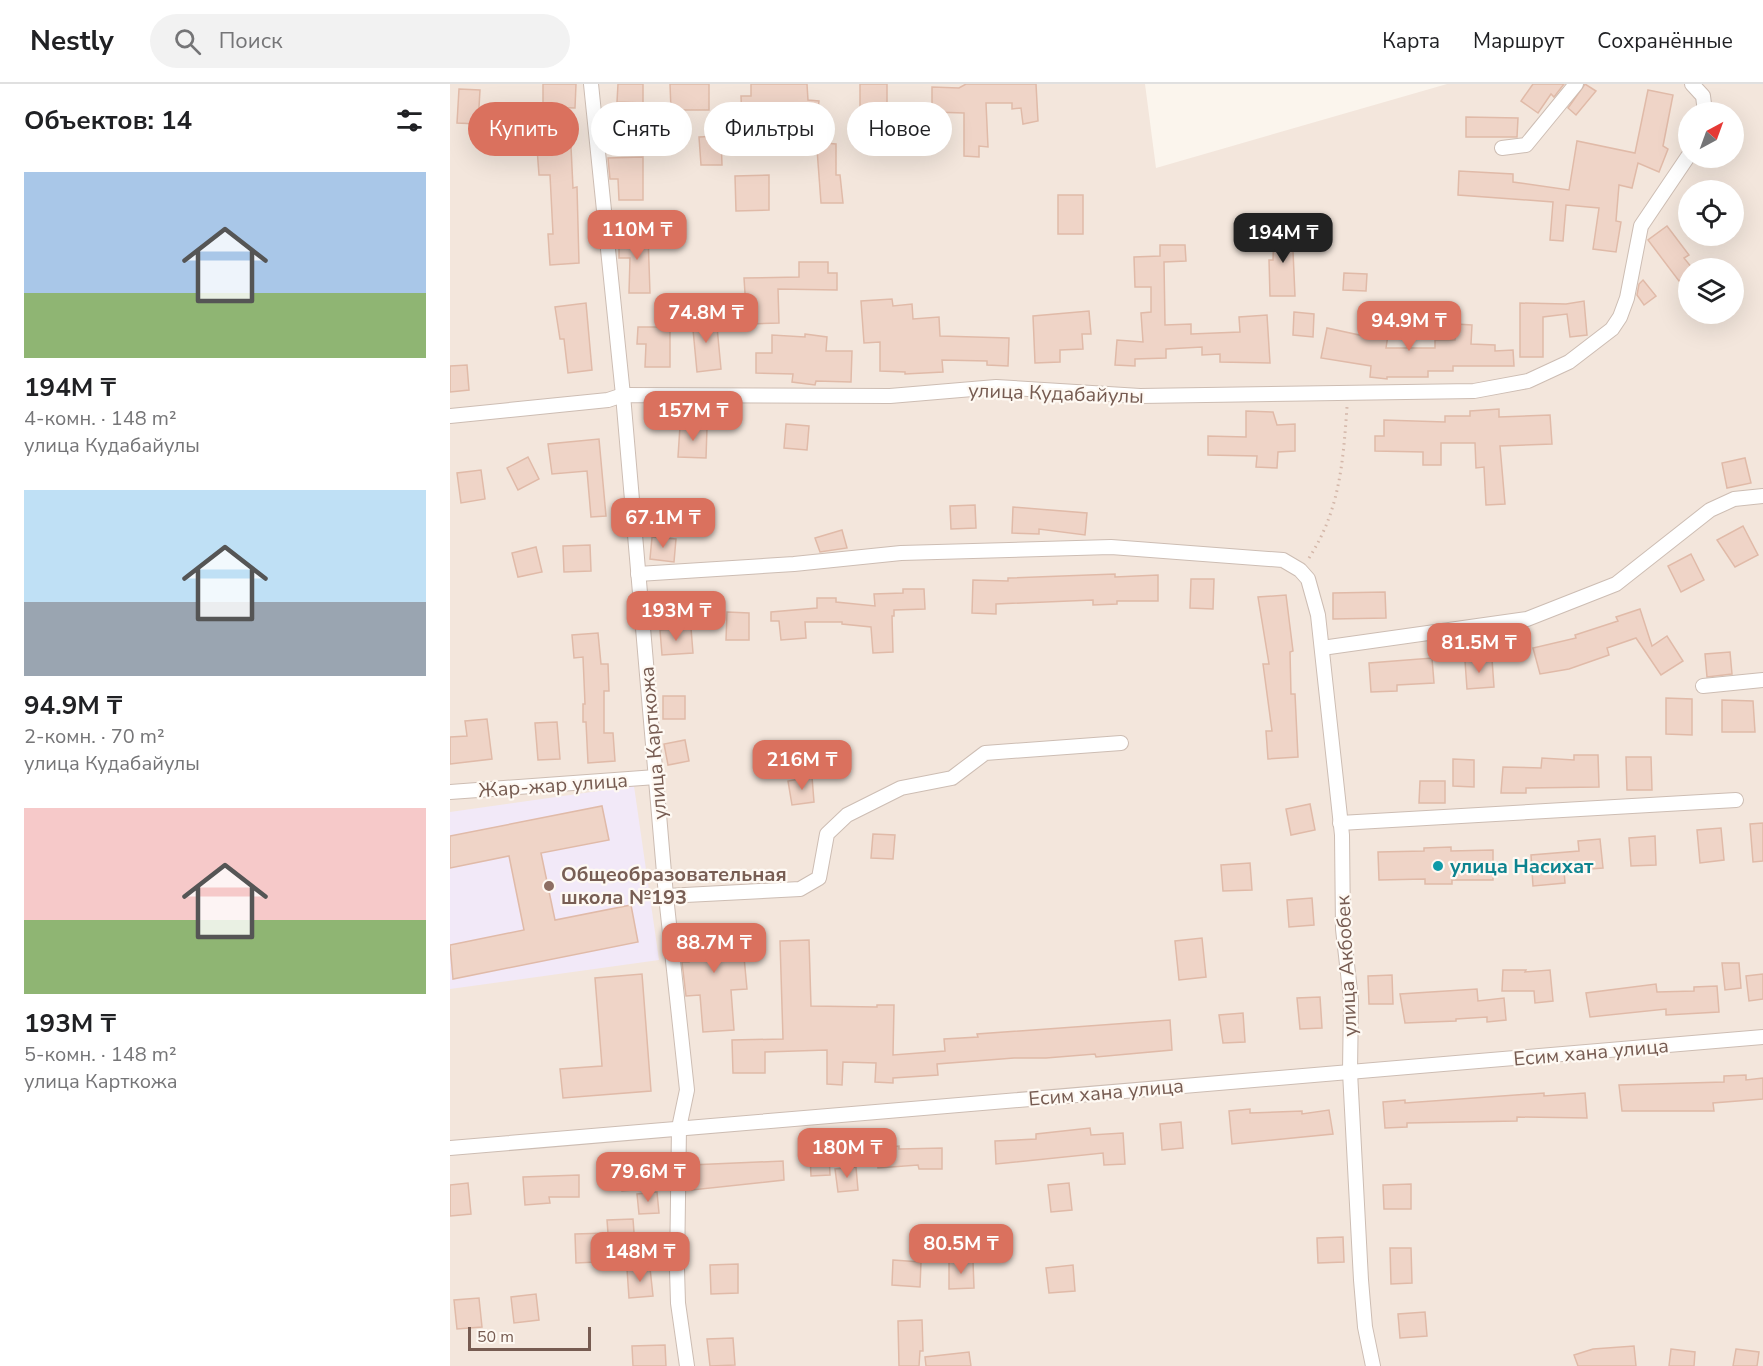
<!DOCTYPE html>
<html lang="ru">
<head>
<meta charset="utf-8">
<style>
  :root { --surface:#fff; --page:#f2f2f2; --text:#202124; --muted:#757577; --line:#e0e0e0; --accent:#da715e }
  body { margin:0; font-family:"Nunito Sans",sans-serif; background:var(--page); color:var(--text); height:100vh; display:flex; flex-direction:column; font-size:22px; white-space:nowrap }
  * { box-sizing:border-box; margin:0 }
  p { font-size:20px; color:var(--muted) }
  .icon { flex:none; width:33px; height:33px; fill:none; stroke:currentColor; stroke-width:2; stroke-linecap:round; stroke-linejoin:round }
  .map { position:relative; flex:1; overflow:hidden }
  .sheet { display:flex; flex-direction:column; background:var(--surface); width:450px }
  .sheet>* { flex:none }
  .guide { position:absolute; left:18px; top:18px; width:570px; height:54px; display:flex; gap:12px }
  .needle { width:39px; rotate:41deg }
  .fabs { position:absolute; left:1228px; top:18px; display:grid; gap:12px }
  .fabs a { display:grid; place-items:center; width:66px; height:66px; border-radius:50%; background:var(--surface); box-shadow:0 6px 24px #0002; font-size:30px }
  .scale { position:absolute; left:18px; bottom:15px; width:123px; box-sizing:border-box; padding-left:6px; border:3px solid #765b51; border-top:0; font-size:16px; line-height:21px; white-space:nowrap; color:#765b51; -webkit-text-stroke:4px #fef9f3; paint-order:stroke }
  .price { position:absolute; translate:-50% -51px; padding:0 14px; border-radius:12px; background:var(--accent); color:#fff; font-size:20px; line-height:39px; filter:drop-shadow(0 2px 3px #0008) }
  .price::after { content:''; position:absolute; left:50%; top:36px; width:18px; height:14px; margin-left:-9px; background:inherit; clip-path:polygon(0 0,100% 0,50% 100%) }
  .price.on { background:#222; color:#fff }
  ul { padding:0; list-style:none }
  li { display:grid; align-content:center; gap:12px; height:318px; padding:0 24px }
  li span { display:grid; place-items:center; height:186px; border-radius:0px; color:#555 }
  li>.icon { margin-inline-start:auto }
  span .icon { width:108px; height:108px; fill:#fffc; stroke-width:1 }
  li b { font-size:26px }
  h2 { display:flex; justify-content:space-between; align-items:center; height:72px; padding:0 24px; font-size:26px }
  .pill { padding:0 21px; border-radius:27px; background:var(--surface); box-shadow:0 6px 24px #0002; font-size:21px; line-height:54px }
  .pill.on { background:var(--accent); color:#fff }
  header { display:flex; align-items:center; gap:36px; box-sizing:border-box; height:84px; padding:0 30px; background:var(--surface); border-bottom:2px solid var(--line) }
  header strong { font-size:28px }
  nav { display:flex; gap:33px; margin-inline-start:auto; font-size:21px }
  .search { width:420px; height:54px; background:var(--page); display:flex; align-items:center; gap:15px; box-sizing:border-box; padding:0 21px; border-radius:33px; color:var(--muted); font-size:22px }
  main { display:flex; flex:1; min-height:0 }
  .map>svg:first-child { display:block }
  .residential { fill:#f3e6dc; fill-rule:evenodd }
  .education { fill:#f2e9f8 }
  .building { fill:#efd4c7; stroke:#e0baa8; stroke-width:1.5 }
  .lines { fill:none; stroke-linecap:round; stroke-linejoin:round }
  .street-casing { stroke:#cdbdb3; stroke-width:16 }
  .path { stroke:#d4b7a9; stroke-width:3; stroke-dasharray:1.5 4.5; stroke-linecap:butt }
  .street { stroke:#fff; stroke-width:14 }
  .culture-dot { fill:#0f9aa8; stroke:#fef9f3; stroke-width:2 }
  .education-dot { fill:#8d6e63; stroke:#fef9f3; stroke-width:2 }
  .labels { text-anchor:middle; stroke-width:4.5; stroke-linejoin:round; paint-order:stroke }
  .street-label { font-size:20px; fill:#765b51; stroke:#fef9f3 }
  .culture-label { font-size:20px; font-weight:bold; fill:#0d838f; stroke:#fef9f3; text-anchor:start }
  .education-label { font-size:20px; font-weight:bold; fill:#785e54; stroke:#fef9f3; text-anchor:start }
</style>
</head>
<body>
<header>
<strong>Nestly</strong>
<div class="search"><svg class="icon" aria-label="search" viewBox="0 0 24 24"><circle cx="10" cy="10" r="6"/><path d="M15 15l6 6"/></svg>Поиск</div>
<nav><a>Карта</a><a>Маршрут</a><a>Сохранённые</a></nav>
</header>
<main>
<section class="sheet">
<h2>Объектов: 14<svg class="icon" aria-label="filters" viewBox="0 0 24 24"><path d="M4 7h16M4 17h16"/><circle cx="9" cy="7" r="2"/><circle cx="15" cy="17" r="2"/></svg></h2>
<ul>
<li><span style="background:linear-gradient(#a9c7e8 65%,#8fb573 0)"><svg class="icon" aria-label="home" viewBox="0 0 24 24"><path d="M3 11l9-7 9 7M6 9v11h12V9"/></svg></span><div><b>194M ₸</b><p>4-комн. · 148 m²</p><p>улица Кудабайулы</p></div></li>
<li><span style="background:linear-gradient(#bfe0f5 60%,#9aa5b1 0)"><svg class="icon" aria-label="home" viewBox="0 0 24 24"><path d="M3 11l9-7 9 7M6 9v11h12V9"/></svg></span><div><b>94.9M ₸</b><p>2-комн. · 70 m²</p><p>улица Кудабайулы</p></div></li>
<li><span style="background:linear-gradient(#f6c9c9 60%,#8fb573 0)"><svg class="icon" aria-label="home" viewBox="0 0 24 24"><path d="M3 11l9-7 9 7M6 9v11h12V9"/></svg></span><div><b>193M ₸</b><p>5-комн. · 148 m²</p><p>улица Карткожа</p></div></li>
</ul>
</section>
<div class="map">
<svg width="1313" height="1282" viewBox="0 0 1313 1282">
  <rect width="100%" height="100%" fill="#fbf5ed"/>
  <!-- residential -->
  <path class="residential" d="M0,0h695l11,84 291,-84h316v1282h-1313zM1239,28h45v46h-45zM1239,106h45v46h-45zM1239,184h45v46h-45z"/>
  <!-- education -->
  <polygon class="education" points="184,702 209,876 0,905 0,728"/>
  <!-- building -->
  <g class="building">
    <polygon points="93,0 126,0 125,24 93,23"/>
    <polygon points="168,0 193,0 193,19 167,18"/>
    <polygon points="220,0 259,0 259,26 221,26"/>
    <polygon points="301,0 357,0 358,16 369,17 367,33 326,29 326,38 292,38 291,12 301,12"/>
    <rect x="410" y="0" width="27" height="35"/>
    <polygon points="516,0 586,0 588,37 573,40 571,24 562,25 562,19 536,19 538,63 529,62 529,73 514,72 514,29 482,28 482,3 509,4"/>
    <polygon points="1083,0 1114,0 1104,13 1101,10 1088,29 1071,17"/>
    <polygon points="1135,0 1146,7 1126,31 1118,24"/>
    <polygon points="9,5 30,6 28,40 7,39"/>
    <polygon points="1198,6 1223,11 1213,62 1218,65 1209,88 1188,79 1182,104 1169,101 1166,137 1171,138 1166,168 1143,165 1149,124 1116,121 1113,157 1100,156 1103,118 1008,111 1009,87 1063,90 1063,98 1119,106 1127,57 1185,69"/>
    <polygon points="1016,33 1068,34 1067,53 1016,53"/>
    <polygon points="271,52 272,81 251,81 249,53"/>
    <polygon points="374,59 386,60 386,91 390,91 393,119 371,119 367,65 374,65"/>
    <polygon points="121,63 123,104 127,103 129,179 100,181 98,150 103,150 100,91 89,91 87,64"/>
    <polygon points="193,73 193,116 169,116 168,95 160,95 158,74"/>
    <polygon points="319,91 319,126 286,127 285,92"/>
    <rect x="608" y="111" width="25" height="39"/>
    <polygon points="1217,142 1239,171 1234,174 1242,184 1239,184 1239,189 1229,197 1198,156"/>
    <polygon points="824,146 847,147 847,167 843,167 845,212 820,212 819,176 823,176"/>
    <polygon points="169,151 198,151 200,209 179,209 180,174 169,174"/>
    <polygon points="710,161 735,161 736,177 714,178 715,241 741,240 741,250 790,248 789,233 817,231 820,279 770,278 770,270 752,271 752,263 716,265 716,274 685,275 685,282 665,281 667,256 693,258 691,229 701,228 701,203 685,203 684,173 710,172"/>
    <polygon points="349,178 378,178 378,189 387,189 387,206 328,205 329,239 297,240 294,194 349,193"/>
    <polygon points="894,189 917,190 916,207 893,206"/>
    <polygon points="1193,196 1206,212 1194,221 1187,211 1189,200"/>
    <polygon points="442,215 443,222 462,220 463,235 489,233 490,252 559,254 558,282 537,281 537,277 492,276 493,288 455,290 455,288 430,287 430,258 414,259 411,217"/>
    <polygon points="1134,217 1137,251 1120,253 1117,230 1093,233 1093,273 1070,273 1070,219 1116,220"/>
    <polygon points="136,219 142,286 118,289 114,255 110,255 105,223"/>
    <polygon points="639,227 641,250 632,250 633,265 610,266 610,278 585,279 583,232"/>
    <polygon points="844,228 864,230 863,253 843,251"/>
    <polygon points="918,228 941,232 936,264 985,264 985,256 1005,256 1006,240 1022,241 1021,260 1045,261 1045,267 1063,266 1064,282 1003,282 1003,287 978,287 978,293 937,293 937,295 920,293 921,282 871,274 877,244 914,252"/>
    <polygon points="266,232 271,285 247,288 242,235"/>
    <polygon points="188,243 220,243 220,283 195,283 196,260 187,260"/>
    <polygon points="355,250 377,253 376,267 402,267 401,298 366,297 365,301 342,298 343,290 306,289 306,269 322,269 322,251 355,253"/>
    <polygon points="17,281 19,306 0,308 0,282"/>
    <polygon points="1049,325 1049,333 1100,331 1102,360 1050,362 1055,420 1036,421 1034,383 1026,384 1025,359 991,359 991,381 973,381 973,368 925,367 925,352 934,352 934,336 995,338 995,332 1020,332 1020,327"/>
    <polygon points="796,327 823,328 827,341 845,340 845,367 828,368 827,384 806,383 807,372 758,371 758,352 796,353"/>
    <polygon points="336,340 359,342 357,366 334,364"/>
    <polygon points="230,342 257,344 256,374 228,373"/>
    <polygon points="149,355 156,432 141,433 137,387 102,390 98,360"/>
    <polygon points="78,373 89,395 68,406 57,384"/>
    <polygon points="1295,374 1301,399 1277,404 1272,379"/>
    <polygon points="31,386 35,415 11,419 7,389"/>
    <polygon points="525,421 526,444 501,445 500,422"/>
    <polygon points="563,423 637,429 635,451 589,445 589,450 562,449"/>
    <polygon points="1293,442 1308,471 1285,483 1267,456"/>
    <polygon points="392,446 397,464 370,468 365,454"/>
    <polygon points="202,453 226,455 224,478 200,475"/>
    <polygon points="140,461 141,487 114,488 113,462"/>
    <polygon points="86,463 92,488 68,493 62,469"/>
    <polygon points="1241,470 1254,496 1231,508 1218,482"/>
    <polygon points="665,490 665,493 708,491 708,517 667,517 667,520 643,521 643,516 546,520 546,530 522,529 523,496 558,497 558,494"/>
    <polygon points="741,495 764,495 763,525 740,524"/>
    <polygon points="453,505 474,505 475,525 444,526 444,532 442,532 443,568 423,569 421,543 392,540 392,538 355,538 356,554 331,556 329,537 321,537 321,528 367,524 367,514 386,514 386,518 425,522 424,510 453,509"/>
    <polygon points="935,508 936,534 883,535 883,509"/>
    <polygon points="836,511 843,567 840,568 841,610 845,610 848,673 818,675 816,647 822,647 813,580 819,580 808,513"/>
    <polygon points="1190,525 1202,562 1217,552 1233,577 1211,591 1186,554 1157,564 1159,571 1119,585 1090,590 1083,564 1126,554 1125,551 1168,537 1166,533"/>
    <polygon points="277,528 299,529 299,556 276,556"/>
    <polygon points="241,544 243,569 212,571 210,546"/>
    <polygon points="148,549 151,580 158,580 159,607 154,607 154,649 163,649 165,677 138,679 136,638 133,638 133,620 135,620 133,573 124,574 122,551"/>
    <polygon points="1280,568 1282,590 1257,593 1255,570"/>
    <polygon points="982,574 984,599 947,601 947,607 921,608 919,579"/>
    <polygon points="1042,575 1044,603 1017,605 1015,577"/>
    <rect x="213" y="612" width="22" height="23"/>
    <polygon points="1216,614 1242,615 1242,651 1216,650"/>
    <polygon points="1272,616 1303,617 1305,648 1272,648"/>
    <polygon points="37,635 42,675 0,680 0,653 17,652 15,637"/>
    <polygon points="107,638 110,675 88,676 85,639"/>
    <polygon points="235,656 239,677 218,681 214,660"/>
    <polygon points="1124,671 1148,671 1149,703 1076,704 1076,709 1051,709 1053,683 1091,684 1092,674 1124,676"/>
    <polygon points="1176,673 1201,673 1202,706 1177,706"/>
    <polygon points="1003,675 1024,676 1024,703 1003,702"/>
    <polygon points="362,693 364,718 342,721 338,697"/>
    <polygon points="970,697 995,697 995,719 969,719"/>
    <polygon points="860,720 865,746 841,751 836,725"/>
    <polygon points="152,722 159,756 91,769 105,836 181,821 188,858 3,895 0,861 74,846 59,772 0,784 0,752"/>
    <polygon points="1313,739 1313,777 1303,778 1300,740"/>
    <polygon points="1271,744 1274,776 1250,779 1247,746"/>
    <polygon points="423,750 445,751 443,775 421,774"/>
    <polygon points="1205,752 1206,781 1181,782 1179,754"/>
    <polygon points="1150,755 1153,784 1114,787 1115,799 1083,802 1081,771 1129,767 1128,757"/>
    <polygon points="1001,763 1001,767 1043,766 1043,796 1002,796 1002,800 975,800 975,795 929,796 928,768 974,767 974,764"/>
    <polygon points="800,779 802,806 773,807 771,781"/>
    <polygon points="862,814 864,841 839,843 837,816"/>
    <polygon points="285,841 287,873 294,873 297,905 281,906 284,946 253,948 250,911 236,912 232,878 239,878 237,844"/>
    <polygon points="752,854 756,893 729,896 725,857"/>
    <polygon points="359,856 361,922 427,923 427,921 444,921 443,971 495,967 494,955 528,953 527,950 720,936 722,966 646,973 645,970 596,974 564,974 487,980 488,991 443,994 443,999 425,998 426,979 393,978 392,1001 377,1000 377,966 315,968 315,989 283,989 282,956 333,955 330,857"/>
    <polygon points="1272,879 1289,879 1291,904 1275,906"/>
    <polygon points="1053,886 1076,886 1075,888 1100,886 1103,917 1085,919 1084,907 1052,907"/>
    <polygon points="192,890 201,1007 113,1014 110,985 152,982 145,894"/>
    <polygon points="1313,890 1313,915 1299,917 1296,892"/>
    <polygon points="942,891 943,920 919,920 918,892"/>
    <polygon points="1206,900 1207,908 1244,907 1244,903 1267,902 1269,928 1216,931 1216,925 1140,933 1136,909"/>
    <polygon points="1027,905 1028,917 1054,914 1056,936 1037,938 1037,933 1006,935 1006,937 955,939 950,910"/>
    <polygon points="870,913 872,944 850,945 847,914"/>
    <polygon points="793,929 795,958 773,959 769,931"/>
    <polygon points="1296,991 1296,996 1313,994 1313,1015 1263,1019 1264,1027 1172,1027 1169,1001 1274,998 1274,992"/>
    <polygon points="1094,1009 1094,1012 1135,1009 1137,1034 1067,1033 1067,1037 957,1039 957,1043 935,1044 933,1018 955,1016 955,1019"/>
    <polygon points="800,1025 800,1029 852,1027 852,1030 879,1026 883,1050 782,1060 779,1027"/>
    <polygon points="731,1038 733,1064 712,1066 710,1040"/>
    <polygon points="640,1044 641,1051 673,1049 675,1080 654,1081 653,1069 546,1080 545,1057 586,1055 586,1050"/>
    <polygon points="449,1062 449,1065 492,1064 492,1085 469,1085 468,1081 428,1084 426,1064"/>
    <polygon points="379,1069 380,1091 361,1092 360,1070"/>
    <polygon points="333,1077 334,1096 242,1106 240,1081"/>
    <polygon points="194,1079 196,1105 172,1107 169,1082"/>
    <polygon points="406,1083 408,1106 388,1108 385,1085"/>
    <polygon points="129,1091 129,1113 99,1113 100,1119 75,1121 73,1093"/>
    <polygon points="18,1099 21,1130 0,1132 0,1101"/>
    <polygon points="619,1099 622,1126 601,1128 598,1101"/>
    <polygon points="961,1100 961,1125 934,1125 933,1101"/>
    <polygon points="207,1108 209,1129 189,1130 187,1110"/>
    <polygon points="183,1135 185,1162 146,1163 147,1178 126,1179 125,1150 158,1149 157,1136"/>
    <polygon points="893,1153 894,1178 868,1179 867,1154"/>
    <polygon points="940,1164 961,1164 962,1199 941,1200"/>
    <polygon points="443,1176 471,1178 470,1203 442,1201"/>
    <polygon points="523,1177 524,1204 499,1205 499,1178"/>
    <polygon points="288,1180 288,1209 261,1210 260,1181"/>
    <polygon points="623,1181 625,1207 599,1209 596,1184"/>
    <polygon points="200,1184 203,1212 179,1214 177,1185"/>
    <polygon points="86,1210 89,1236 64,1239 61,1213"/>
    <polygon points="29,1214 32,1243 7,1245 4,1216"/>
    <polygon points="975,1228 977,1252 950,1254 948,1230"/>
    <polygon points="472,1236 473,1267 470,1267 469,1282 449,1282 448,1237"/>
    <polygon points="283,1254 285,1281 260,1282 257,1255"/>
    <polygon points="215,1261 216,1282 183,1282 182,1262"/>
    <polygon points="1184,1262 1186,1282 1128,1282 1124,1271 1143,1265"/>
    <polygon points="1221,1265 1245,1268 1244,1282 1219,1282"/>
    <polygon points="1286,1265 1309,1268 1307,1282 1283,1282"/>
    <polygon points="519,1268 521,1282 476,1282 475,1273"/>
  </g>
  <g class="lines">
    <defs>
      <g id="street">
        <polyline points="141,0 173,311 216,812 237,1006 229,1044 227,1185 228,1219 237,1282"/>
        <polyline points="1242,0 1253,12 1255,28"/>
        <polyline points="1052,64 1076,61 1126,0"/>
        <polyline points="0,332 158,316 173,311 440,312 546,303 690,312 1024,307 1078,297 1119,278 1162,245 1170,233 1177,214 1191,142 1239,71"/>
        <polyline points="188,490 344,480 451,469 661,463 833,476 850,486 858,495 868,531 892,751 893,845 901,916 900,988 911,1196 915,1243 923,1282"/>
        <polyline points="872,564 1077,535 1166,500 1260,426 1284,415 1313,412"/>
        <polyline points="1253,602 1313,596"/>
        <polyline points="0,708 206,693"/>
        <polyline points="890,739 1286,716"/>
        <polyline points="216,812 350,805 369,794 377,750 397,731 451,704 502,694 535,669 671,659"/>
        <polyline points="0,1064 1313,953"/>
      </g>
    </defs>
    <!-- street casing -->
    <use href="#street" class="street-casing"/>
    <!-- path -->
    <path class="path" d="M859,474c31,-48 34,-96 38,-151"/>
    <!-- street -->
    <use href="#street" class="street"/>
  </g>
  <!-- markers -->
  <circle class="culture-dot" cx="988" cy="782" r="6"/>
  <circle class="education-dot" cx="99" cy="802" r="6"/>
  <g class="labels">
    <!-- street labels -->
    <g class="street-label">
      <text transform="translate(606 309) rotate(2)" y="7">улица Кудабайулы</text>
      <text transform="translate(203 659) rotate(-95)" y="7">улица Карткожа</text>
      <text transform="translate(103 701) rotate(-4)" y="7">Жар-жар улица</text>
      <text transform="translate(896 882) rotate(-93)" y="7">улица Акбобек</text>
      <text transform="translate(1141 968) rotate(-5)" y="7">Есим хана улица</text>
      <text transform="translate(656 1008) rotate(-5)" y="7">Есим хана улица</text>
    </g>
    <!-- culture labels -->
    <g class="culture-label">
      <text x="1000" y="789">улица Насихат</text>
    </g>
    <!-- education labels -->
    <g class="education-label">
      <text x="111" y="797">Общеобразовательная<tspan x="111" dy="23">школа №193</tspan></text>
    </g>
  </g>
</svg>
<div class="fabs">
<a><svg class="needle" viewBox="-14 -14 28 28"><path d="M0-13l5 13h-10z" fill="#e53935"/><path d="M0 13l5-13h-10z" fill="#757577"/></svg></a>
<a><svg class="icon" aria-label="locate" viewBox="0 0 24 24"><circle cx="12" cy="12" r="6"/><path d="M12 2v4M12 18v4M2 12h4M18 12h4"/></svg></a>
<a><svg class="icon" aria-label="layers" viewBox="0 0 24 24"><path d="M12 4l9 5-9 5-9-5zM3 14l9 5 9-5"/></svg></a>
</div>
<div class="scale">50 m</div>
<b class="price" style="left:187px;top:177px">110M ₸</b>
<b class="price on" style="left:833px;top:180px">194M ₸</b>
<b class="price" style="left:256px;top:260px">74.8M ₸</b>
<b class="price" style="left:959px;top:268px">94.9M ₸</b>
<b class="price" style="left:243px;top:358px">157M ₸</b>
<b class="price" style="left:213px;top:465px">67.1M ₸</b>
<b class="price" style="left:226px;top:558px">193M ₸</b>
<b class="price" style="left:1029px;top:590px">81.5M ₸</b>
<b class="price" style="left:352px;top:707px">216M ₸</b>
<b class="price" style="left:264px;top:890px">88.7M ₸</b>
<b class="price" style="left:397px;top:1095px">180M ₸</b>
<b class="price" style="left:198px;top:1119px">79.6M ₸</b>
<b class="price" style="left:511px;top:1191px">80.5M ₸</b>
<b class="price" style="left:190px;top:1199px">148M ₸</b>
<div class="guide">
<a class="pill on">Купить</a>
<a class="pill">Снять</a>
<a class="pill">Фильтры</a>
<a class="pill">Новое</a>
</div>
</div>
</main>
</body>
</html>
